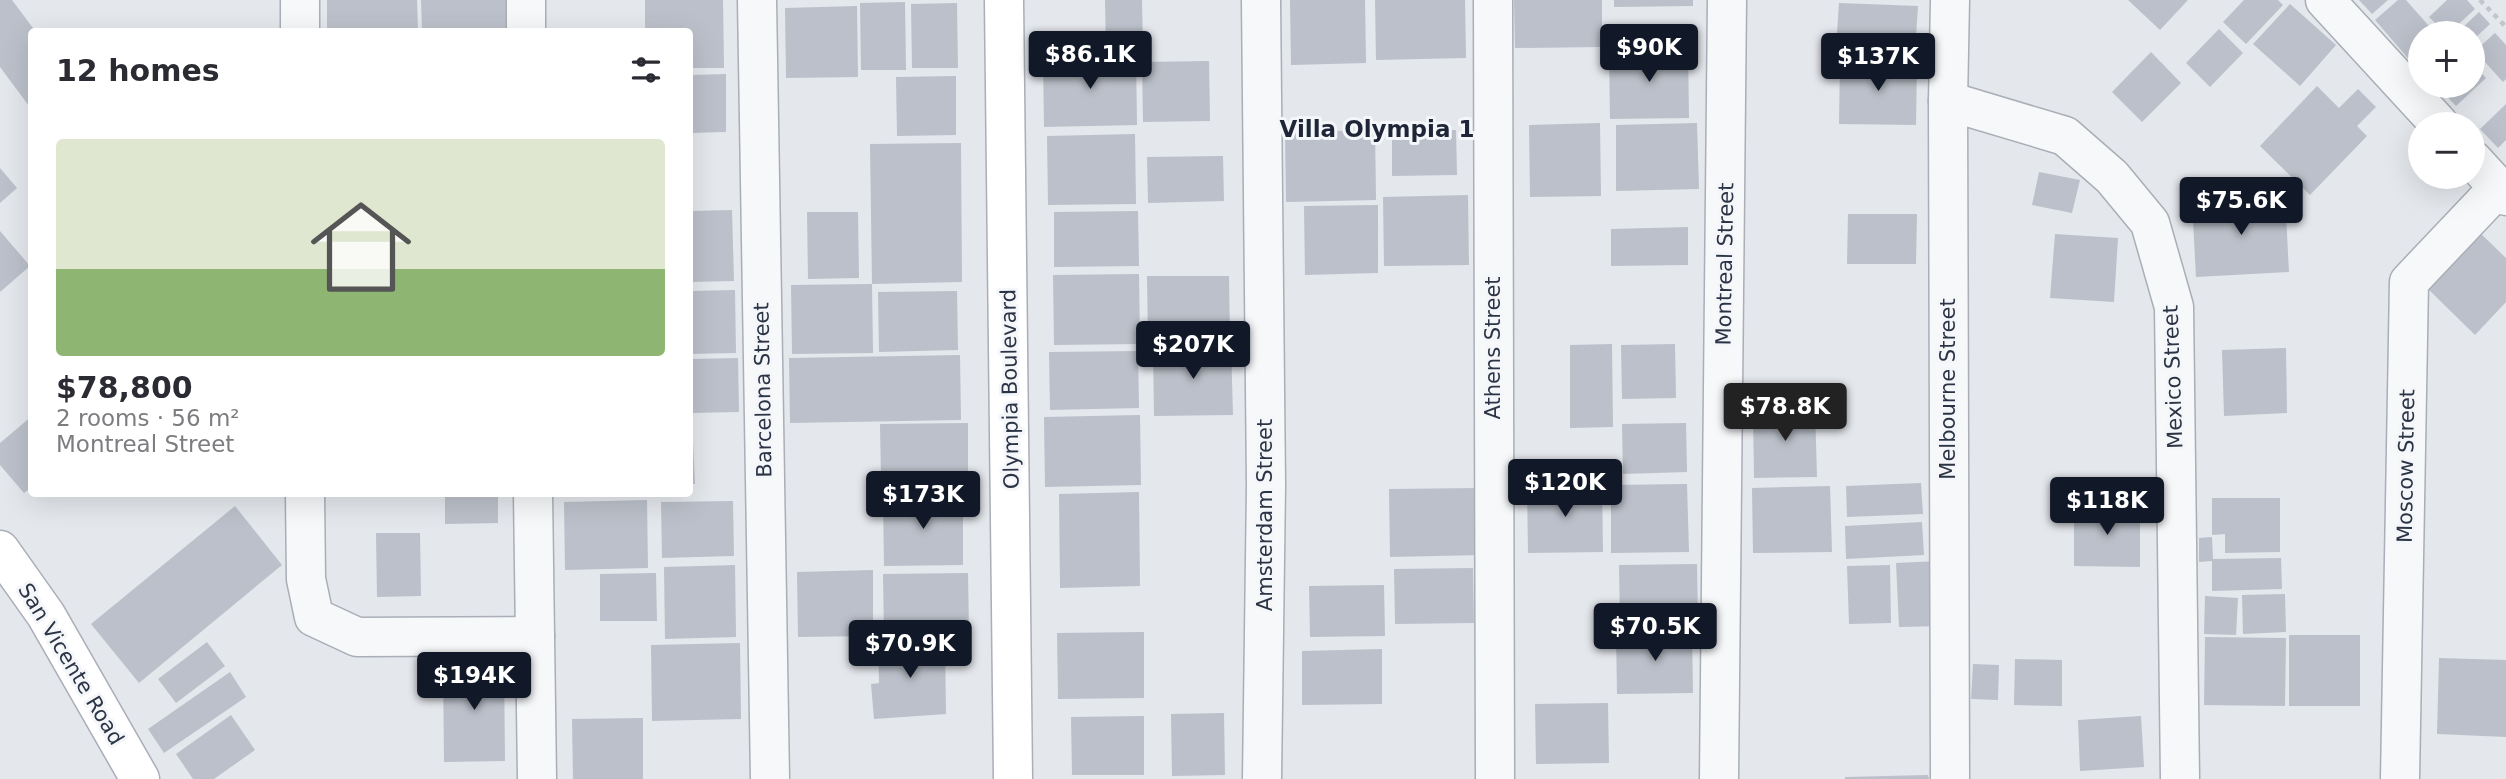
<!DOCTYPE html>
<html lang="en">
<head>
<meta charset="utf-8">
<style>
  :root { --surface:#fff; --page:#f2f2f3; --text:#2b2b33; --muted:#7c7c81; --line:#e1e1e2; --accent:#111827 }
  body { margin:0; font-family:"DejaVu Sans",sans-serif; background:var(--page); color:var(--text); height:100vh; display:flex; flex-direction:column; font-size:26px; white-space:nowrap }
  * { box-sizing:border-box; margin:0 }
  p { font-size:23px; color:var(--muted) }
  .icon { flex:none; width:38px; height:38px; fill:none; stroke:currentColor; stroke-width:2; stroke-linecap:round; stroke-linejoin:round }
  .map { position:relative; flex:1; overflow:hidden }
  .sheet { position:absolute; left:28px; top:28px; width:665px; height:469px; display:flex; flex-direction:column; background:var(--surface); border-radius:7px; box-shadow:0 7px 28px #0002 }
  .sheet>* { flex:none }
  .fabs { position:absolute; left:2408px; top:21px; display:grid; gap:14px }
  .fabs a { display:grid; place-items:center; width:77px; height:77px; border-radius:50%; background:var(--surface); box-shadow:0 7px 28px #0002; font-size:35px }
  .price { position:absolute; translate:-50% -60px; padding:0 16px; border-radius:7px; background:var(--accent); color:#fff; font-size:23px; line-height:46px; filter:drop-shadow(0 2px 4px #0008) }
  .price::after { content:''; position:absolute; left:50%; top:42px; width:21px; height:16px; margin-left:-10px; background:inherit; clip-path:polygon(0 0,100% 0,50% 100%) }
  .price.current { background:#222; color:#fff }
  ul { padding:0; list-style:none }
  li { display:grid; align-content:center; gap:14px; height:371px; padding:0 28px }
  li+li { border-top:2px solid var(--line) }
  li span { display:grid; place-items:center; height:217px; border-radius:7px; color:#555 }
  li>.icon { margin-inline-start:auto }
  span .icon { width:126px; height:126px; fill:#fffc; stroke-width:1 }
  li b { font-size:30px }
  h2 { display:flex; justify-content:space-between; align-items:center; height:84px; padding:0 28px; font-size:30px }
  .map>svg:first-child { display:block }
  .building { fill:#bbc0ca }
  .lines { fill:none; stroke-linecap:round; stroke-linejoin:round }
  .street-casing { stroke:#a9aeb7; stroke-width:41 }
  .secondary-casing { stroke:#a9aeb7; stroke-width:41 }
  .path { stroke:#c2c5cb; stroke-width:4.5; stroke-dasharray:5 5; stroke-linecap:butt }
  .street { stroke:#f7f8fa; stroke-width:38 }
  .secondary { stroke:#fff; stroke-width:38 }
  .labels { text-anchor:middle; stroke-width:6; stroke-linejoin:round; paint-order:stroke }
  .street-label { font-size:21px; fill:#2b3445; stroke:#f4f6f9 }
  .neighbourhood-label { font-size:23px; font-weight:bold; fill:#1d2536; stroke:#f4f6f9 }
</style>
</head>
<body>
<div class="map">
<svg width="2506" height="779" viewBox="0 0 2506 779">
  <rect width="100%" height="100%" fill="#e4e7ec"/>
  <!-- building -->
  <g class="building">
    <polygon points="0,0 12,0 36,32 32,32 32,110 0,67"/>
    <polygon points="327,0 417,0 418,32 327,32"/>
    <polygon points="421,0 512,0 512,32 422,32"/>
    <polygon points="645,0 723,0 724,68 690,68 690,32 645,32"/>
    <polygon points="1105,0 1142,0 1143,50 1106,51"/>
    <polygon points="1290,0 1365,0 1366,63 1291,65"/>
    <polygon points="1375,0 1465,0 1466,58 1376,60"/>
    <polygon points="1514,0 1602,0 1602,47 1515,48"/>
    <polygon points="1614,0 1693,0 1693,6 1614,7"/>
    <polygon points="2128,0 2188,0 2160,30"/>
    <polygon points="2244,0 2278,0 2283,5 2246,44 2223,22"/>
    <polygon points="2359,0 2388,0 2372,14"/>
    <polygon points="2398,0 2406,0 2435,33 2420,33 2420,57 2413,64 2375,20"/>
    <polygon points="2447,0 2467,0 2475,9 2449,33 2445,33 2429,17"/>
    <polygon points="905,2 906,70 861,70 860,3"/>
    <polygon points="957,3 958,68 912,68 911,4"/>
    <polygon points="1839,3 1918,6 1915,52 1836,48"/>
    <polygon points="2290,4 2336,45 2300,86 2253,44"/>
    <polygon points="857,6 858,77 786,78 785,8"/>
    <polygon points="2479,12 2490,24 2473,40 2473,33 2457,33"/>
    <polygon points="2219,29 2243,53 2210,87 2186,63"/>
    <polygon points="2495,33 2506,45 2506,79 2503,82 2475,51"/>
    <polygon points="1688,50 1689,118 1610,119 1609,51"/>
    <polygon points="2151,52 2181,83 2142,122 2112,92"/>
    <polygon points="1136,56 1137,125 1044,127 1043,57"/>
    <polygon points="1209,61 1210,121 1143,122 1142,62"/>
    <polygon points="1840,61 1917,63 1916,125 1839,124"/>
    <polygon points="2473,64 2486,78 2456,106 2437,86 2473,86"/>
    <polygon points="726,74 726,132 690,133 690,75"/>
    <polygon points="956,76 956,135 897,136 896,77"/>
    <polygon points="2317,86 2339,108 2358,89 2376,107 2357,126 2367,136 2310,195 2260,146"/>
    <polygon points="2506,104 2506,140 2498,148 2480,129"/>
    <polygon points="1600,123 1601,196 1530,197 1529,125"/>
    <polygon points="1697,123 1699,189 1616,191 1616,125"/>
    <polygon points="1375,130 1376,200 1286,202 1285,132"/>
    <polygon points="1392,130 1456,130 1457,175 1392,176"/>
    <polygon points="1135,134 1136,204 1048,205 1047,136"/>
    <polygon points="961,143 962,282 872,284 870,144"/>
    <polygon points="1223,156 1224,201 1148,203 1147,157"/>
    <polygon points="0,168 17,188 0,203"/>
    <polygon points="2039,172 2080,180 2072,213 2032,205"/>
    <polygon points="1468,195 1469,265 1384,266 1383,197"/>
    <polygon points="2285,196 2289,272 2196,277 2192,202"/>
    <polygon points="1378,205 1378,273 1305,275 1304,206"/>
    <polygon points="732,210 734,281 690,282 690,211"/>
    <polygon points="1138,211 1139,266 1054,267 1054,212"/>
    <polygon points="807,212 858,212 859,278 808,279"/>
    <polygon points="1848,214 1917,214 1916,264 1847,264"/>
    <polygon points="1688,227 1688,265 1611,266 1611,229"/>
    <polygon points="2477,230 2506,258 2506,302 2475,335 2424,285"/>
    <polygon points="0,231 30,266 0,292"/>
    <polygon points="2055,234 2118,238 2114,302 2050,298"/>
    <polygon points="1139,274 1140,344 1054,345 1053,275"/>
    <polygon points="1147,276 1229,276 1230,340 1148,341"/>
    <polygon points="872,284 873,353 792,354 791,285"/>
    <polygon points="735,290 736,353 690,354 690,291"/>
    <polygon points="957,291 958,350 879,352 878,292"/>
    <polygon points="1612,344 1613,427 1570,428 1570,345"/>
    <polygon points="1675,344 1676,398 1622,399 1621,345"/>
    <polygon points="1231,346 1233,415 1154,416 1153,348"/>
    <polygon points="2286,348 2287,413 2224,416 2222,350"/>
    <polygon points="1138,351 1139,408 1050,410 1049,352"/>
    <polygon points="960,355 961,420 790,423 789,358"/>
    <polygon points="738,358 739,412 690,413 690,359"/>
    <polygon points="1815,407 1817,477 1754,478 1753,408"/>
    <polygon points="1140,415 1141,485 1045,487 1044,417"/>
    <polygon points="32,416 32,487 24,493 0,465 0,443"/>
    <polygon points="968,423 968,476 881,477 880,424"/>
    <polygon points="1686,423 1687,472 1623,474 1622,424"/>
    <polygon points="690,443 693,443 695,484 690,484"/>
    <polygon points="1921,483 1923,514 1847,517 1846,486"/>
    <polygon points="1687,484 1689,552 1611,553 1611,485"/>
    <polygon points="1602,485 1603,552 1528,553 1527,486"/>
    <polygon points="1830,486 1832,552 1753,553 1752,488"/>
    <polygon points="1479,488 1481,555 1390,557 1389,489"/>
    <polygon points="1139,492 1140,586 1060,588 1059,494"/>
    <polygon points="498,496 498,523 445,524 445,497"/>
    <polygon points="963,497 963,565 884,566 883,498"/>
    <polygon points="2212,498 2280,498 2280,552 2225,553 2225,534 2212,535"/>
    <polygon points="647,500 648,568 565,570 564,502"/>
    <polygon points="733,501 734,556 662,558 661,502"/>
    <polygon points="235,506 282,565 139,683 91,624"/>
    <polygon points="2074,508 2140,508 2140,567 2074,566"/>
    <polygon points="1922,522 1924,555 1846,559 1845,526"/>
    <polygon points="376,533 420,533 421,596 377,597"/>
    <polygon points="2212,537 2213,559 2281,558 2282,589 2212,591 2212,561 2199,562 2199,538"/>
    <polygon points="1939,561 1941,626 1899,627 1896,563"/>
    <polygon points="1697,564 1698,621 1620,623 1619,565"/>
    <polygon points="735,565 736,637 665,639 664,567"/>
    <polygon points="1890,565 1891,623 1849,624 1847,566"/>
    <polygon points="1473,568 1474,623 1395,624 1394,569"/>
    <polygon points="873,570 873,636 798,637 797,572"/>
    <polygon points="656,573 657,621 600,621 600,574"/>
    <polygon points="968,573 969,632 884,634 883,574"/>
    <polygon points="1384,585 1385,636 1310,637 1309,586"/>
    <polygon points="2285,594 2286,632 2243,634 2242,595"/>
    <polygon points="2205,596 2238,598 2236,635 2204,634"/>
    <polygon points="1692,631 1693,693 1617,694 1616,633"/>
    <polygon points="1144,632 1144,698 1058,699 1057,633"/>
    <rect x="2289" y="635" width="71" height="71"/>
    <polygon points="2205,637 2286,638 2285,706 2204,705"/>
    <polygon points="945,641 946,714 874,719 871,684 879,683 878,642"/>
    <polygon points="207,642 225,666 176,703 158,679"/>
    <polygon points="740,643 741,719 652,721 651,645"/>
    <polygon points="1382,649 1382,704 1302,705 1302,651"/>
    <polygon points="2439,658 2506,660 2506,737 2437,734"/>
    <polygon points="2015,659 2062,660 2062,706 2014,705"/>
    <polygon points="504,662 505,761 444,762 443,664"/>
    <polygon points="1973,664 1999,665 1998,700 1971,699"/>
    <polygon points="230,672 246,697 164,753 148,729"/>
    <polygon points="1608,703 1609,763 1536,764 1535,704"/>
    <polygon points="1224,713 1225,775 1172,776 1171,714"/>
    <polygon points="231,715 255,750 214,779 193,779 176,754"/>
    <polygon points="1144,716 1144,775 1072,775 1071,717"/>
    <polygon points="2141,716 2144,767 2080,771 2078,720"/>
    <polygon points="643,718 643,779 573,779 572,719"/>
    <polygon points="1928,775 1929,779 1845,779 1845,777"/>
  </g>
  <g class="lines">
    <defs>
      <g id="street">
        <polyline points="300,0 300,32"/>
        <polyline points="526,0 526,32"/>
        <polyline points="757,0 770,779"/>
        <polyline points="1261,0 1266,485 1262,779"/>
        <polyline points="1493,0 1495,779"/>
        <polyline points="2325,0 2439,124"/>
        <polyline points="1948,101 2065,136 2112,177 2150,223 2174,307 2180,779"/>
        <polyline points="2473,160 2506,196"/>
        <polyline points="305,494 306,579 314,617 357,637 535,636"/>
        <polyline points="533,494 537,779"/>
        <polyline points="1719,779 1727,0"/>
        <polyline points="1950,779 1948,101 1950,0"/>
        <polyline points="2400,779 2409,282 2498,188"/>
      </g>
      <g id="secondary">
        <polyline points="1004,0 1013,779"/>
        <polyline points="0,550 46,615 140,779"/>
      </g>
    </defs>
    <!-- street casing -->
    <use href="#street" class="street-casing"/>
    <!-- secondary casing -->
    <use href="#secondary" class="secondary-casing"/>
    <!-- path -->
    <polyline class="path" points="2480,0 2506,27"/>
    <!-- street -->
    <use href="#street" class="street"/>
    <!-- secondary -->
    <use href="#secondary" class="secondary"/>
  </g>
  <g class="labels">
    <!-- street labels -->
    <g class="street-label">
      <text transform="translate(1725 264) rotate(-89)" y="7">Montreal Street</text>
      <text transform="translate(1493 348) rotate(-90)" y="7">Athens Street</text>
      <text transform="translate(2173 377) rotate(-92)" y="7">Mexico Street</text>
      <text transform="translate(1010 389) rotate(-91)" y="7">Olympia Boulevard</text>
      <text transform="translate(1948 389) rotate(-90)" y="7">Melbourne Street</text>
      <text transform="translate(763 390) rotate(-91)" y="7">Barcelona Street</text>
      <text transform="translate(2406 466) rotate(-89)" y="7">Moscow Street</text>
      <text transform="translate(1265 515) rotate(-90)" y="7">Amsterdam Street</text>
      <text transform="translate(71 664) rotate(59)" y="7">San Vicente Road</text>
    </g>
    <!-- neighbourhood labels -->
    <g class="neighbourhood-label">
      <text x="1377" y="137">Villa Olympia 1</text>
    </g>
  </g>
</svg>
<div class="fabs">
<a>+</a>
<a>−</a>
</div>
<b class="price" style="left:1649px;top:84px">$90K</b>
<b class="price" style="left:1090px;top:91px">$86.1K</b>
<b class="price" style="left:1878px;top:93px">$137K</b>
<b class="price" style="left:2241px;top:237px">$75.6K</b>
<b class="price" style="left:1193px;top:381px">$207K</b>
<b class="price current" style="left:1785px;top:443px">$78.8K</b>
<b class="price" style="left:1565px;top:519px">$120K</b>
<b class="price" style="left:923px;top:531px">$173K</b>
<b class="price" style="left:2107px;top:537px">$118K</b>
<b class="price" style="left:1655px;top:663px">$70.5K</b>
<b class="price" style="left:910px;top:680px">$70.9K</b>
<b class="price" style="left:474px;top:712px">$194K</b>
<section class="sheet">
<h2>12 homes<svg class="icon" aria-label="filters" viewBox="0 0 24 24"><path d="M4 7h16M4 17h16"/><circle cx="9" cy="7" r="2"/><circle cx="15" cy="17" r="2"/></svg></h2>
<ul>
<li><span style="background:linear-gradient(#dfe7d0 60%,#8fb573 0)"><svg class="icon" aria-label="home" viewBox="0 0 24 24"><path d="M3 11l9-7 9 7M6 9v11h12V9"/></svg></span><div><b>$78,800</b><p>2 rooms · 56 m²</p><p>Montreal Street</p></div></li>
</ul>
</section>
</div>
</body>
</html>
